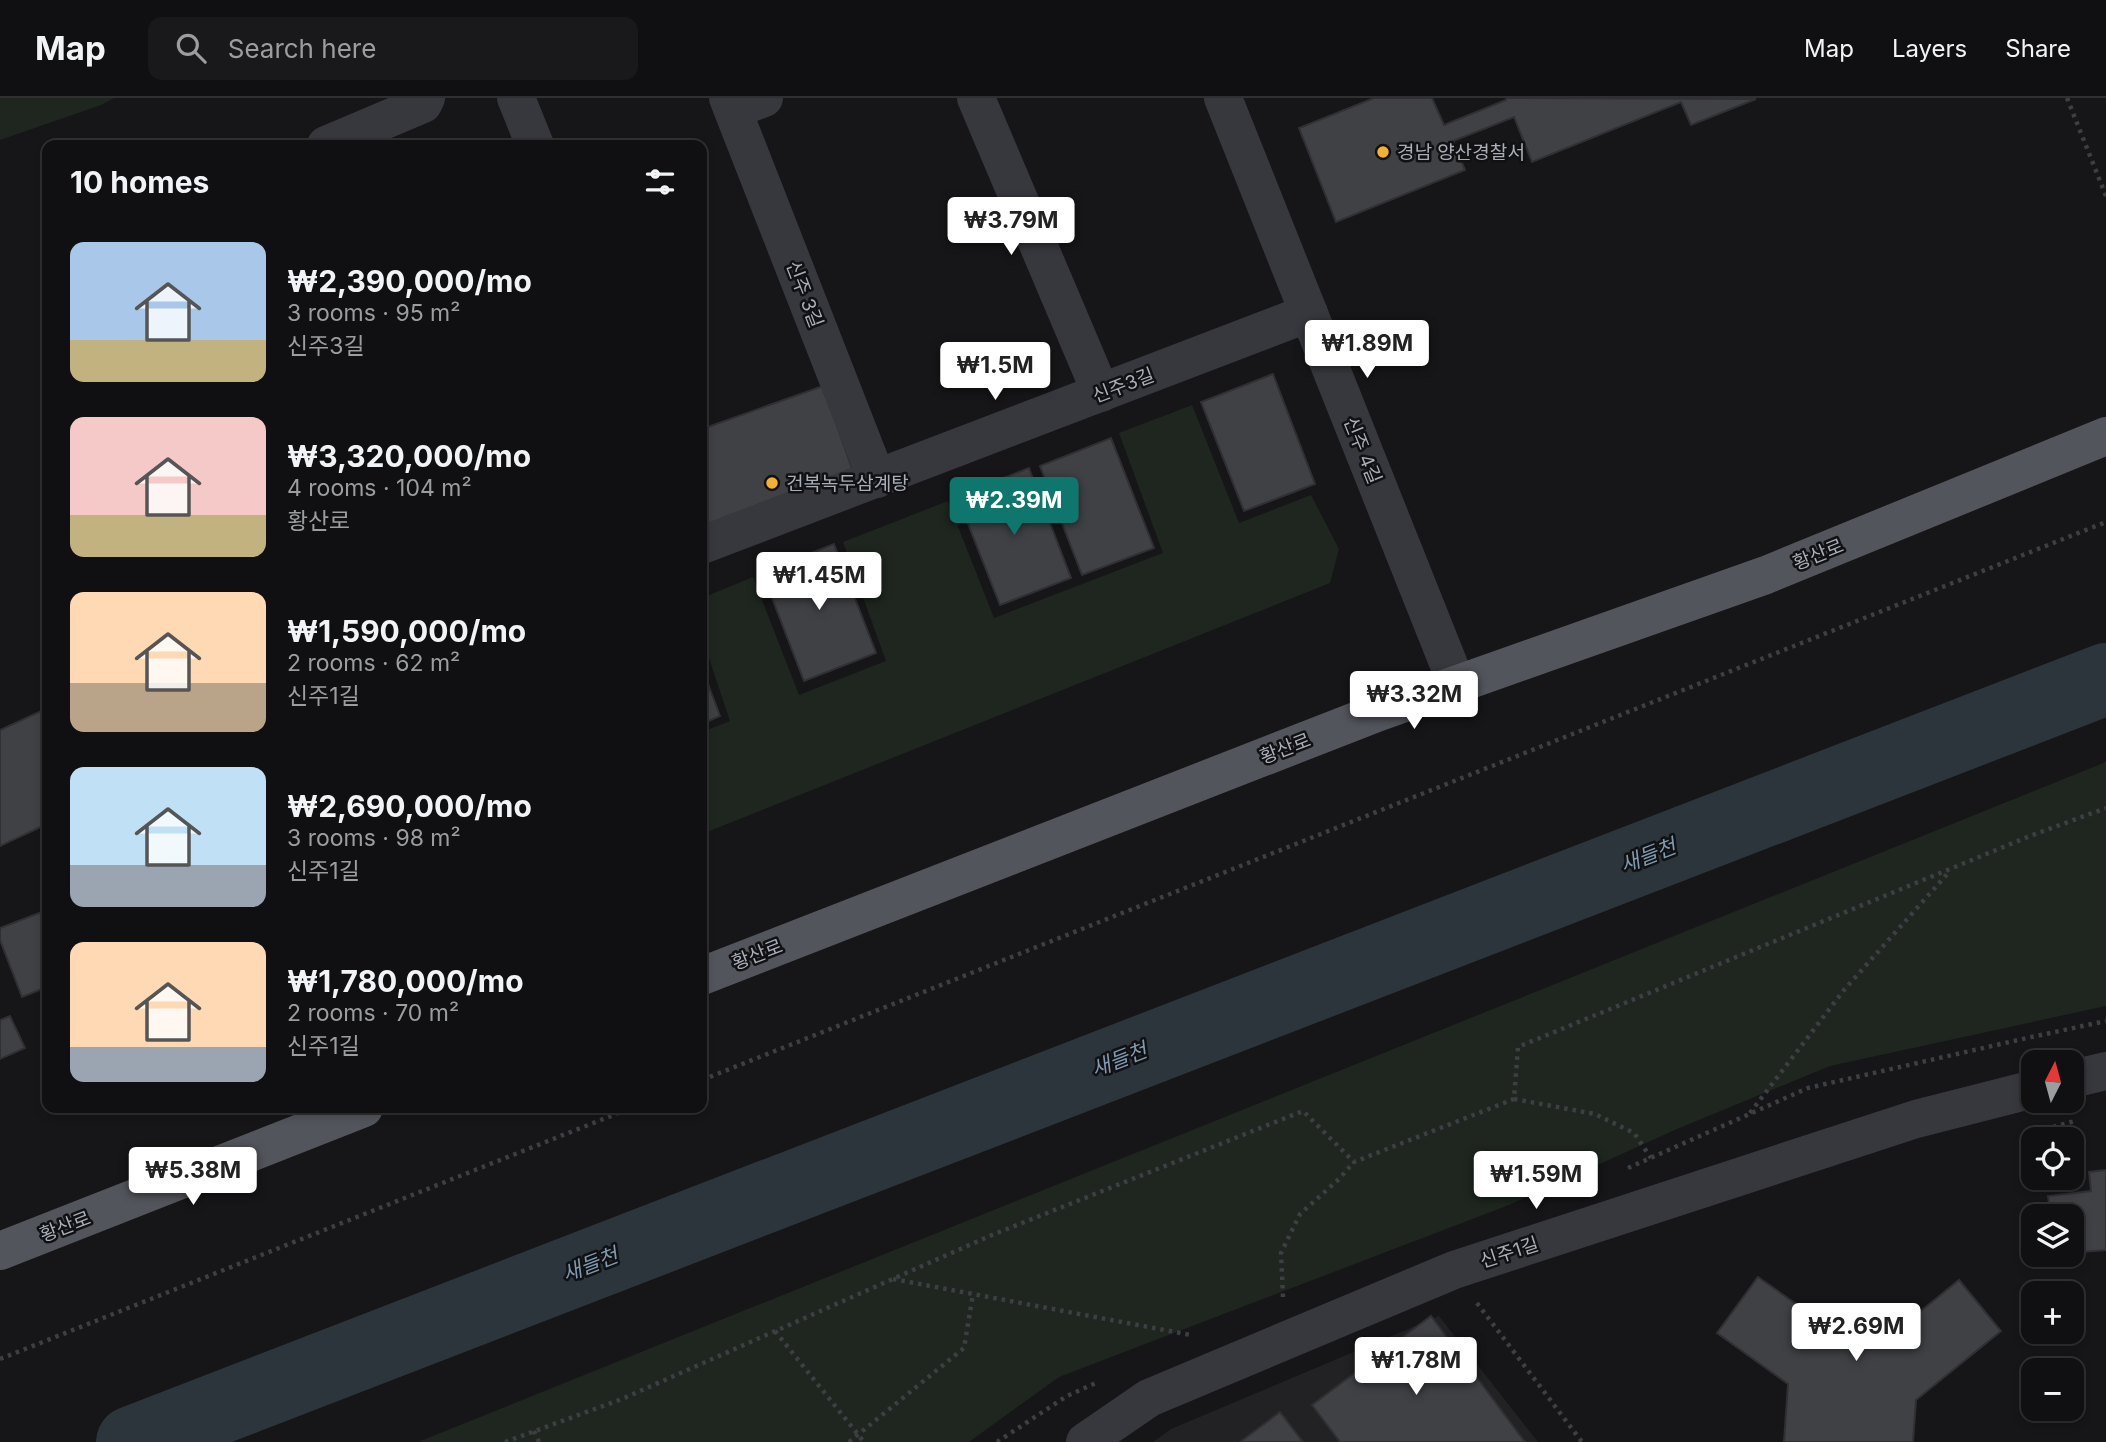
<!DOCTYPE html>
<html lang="en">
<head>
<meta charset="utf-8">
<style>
  :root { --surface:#101012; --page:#19191b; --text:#f1f3f6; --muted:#9c9d9f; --line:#303032; --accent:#0f766e }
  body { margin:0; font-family:Inter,"Noto Sans KR",sans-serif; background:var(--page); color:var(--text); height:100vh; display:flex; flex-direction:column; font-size:26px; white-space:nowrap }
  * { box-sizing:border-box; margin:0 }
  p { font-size:23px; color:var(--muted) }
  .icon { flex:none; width:38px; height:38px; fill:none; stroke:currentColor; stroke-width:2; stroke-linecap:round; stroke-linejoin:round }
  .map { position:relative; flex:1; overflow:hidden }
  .side { position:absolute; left:42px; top:42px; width:665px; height:973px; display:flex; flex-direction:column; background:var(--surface); border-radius:14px; box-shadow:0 4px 10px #0003,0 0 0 2px var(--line) }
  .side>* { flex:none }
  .needle { width:46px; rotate:6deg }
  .tools { position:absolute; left:2021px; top:952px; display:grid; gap:14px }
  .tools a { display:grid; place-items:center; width:63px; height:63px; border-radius:14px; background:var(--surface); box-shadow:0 4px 10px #0003,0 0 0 2px var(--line); font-size:35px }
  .price { position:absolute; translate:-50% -60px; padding:0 16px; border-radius:7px; background:#fff; color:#222; font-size:23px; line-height:46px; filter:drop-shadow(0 2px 4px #0008) }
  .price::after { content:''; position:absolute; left:50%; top:42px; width:21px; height:16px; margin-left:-10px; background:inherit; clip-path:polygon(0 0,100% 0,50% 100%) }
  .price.active { background:var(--accent); color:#fff }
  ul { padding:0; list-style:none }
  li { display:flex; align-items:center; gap:21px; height:175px; padding:0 28px }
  li span { display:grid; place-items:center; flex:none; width:196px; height:140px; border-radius:14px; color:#555 }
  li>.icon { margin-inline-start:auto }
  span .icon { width:84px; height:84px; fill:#fffc; stroke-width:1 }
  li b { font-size:30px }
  h2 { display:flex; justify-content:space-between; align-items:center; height:84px; padding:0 28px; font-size:30px }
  header { display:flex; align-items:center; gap:42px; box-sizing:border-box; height:98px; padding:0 35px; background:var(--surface); border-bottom:2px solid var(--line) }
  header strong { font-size:33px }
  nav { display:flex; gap:38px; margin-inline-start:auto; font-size:24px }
  .search { width:490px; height:63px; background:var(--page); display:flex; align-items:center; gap:18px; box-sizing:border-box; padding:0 24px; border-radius:14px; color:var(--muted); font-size:26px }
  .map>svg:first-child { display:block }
  .built { fill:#222225 }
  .green { fill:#1e261f }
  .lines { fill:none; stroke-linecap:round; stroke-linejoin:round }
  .river { stroke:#2c353c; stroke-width:72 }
  .building { fill:#404145; stroke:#303034; stroke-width:2 }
  .path { stroke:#3d3f44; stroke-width:4.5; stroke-dasharray:3.5 5; stroke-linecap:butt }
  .minor { stroke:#37383d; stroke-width:38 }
  .major { stroke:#53555c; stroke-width:38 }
  .poi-dot { fill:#f2b134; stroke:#111113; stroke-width:2.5 }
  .labels { text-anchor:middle; stroke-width:5; stroke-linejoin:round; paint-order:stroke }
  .poi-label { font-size:19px; fill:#a8adb8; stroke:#111113; text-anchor:start }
  .street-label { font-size:19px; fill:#a8adb8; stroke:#111113 }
  .water-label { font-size:21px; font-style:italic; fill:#7f9bb3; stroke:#111113 }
</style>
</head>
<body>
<header>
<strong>Map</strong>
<div class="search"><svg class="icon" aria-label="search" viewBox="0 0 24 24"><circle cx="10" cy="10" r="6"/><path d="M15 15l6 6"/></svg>Search here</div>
<nav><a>Map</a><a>Layers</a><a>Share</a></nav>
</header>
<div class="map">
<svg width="2106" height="1344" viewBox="0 0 2106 1344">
  <rect width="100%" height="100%" fill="#161618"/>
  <!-- built -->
  <polygon class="built" points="1439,1218 1538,1344 1153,1344 1171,1331"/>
  <!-- green -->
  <g class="green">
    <polygon points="0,0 114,0 101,7 0,42"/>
    <polygon points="1192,307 1239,425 1311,397 1339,451 1330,485 702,736 702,634 730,623 702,539 702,500 753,479 799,597 886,563 843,444 948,403 994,520 1163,455 1119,335"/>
    <polygon points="2106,664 2106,908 1830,968 1677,1031 1509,1107 1059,1279 969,1344 418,1344"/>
  </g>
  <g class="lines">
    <!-- river -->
    <polyline class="river" points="132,1344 2106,581"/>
  </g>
  <!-- building -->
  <g class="building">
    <polygon points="1374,0 1432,0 1444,27 1506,2 1506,0 1756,1 1691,27 1681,4 1532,64 1514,19 1453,43 1465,72 1336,124 1299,30"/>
    <polygon points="1273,276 1315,386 1244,413 1201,304"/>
    <polygon points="823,288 854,376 705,429 702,419 702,331"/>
    <polygon points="1111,340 1154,450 1082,477 1040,368"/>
    <polygon points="1029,370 1071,480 1000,507 957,398"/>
    <polygon points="834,446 876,555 804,583 762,474"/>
    <polygon points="702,570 720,618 702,626"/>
    <polygon points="41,613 47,628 47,726 0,748 0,632"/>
    <polygon points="47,812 47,889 22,899 0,842 0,830"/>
    <polygon points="10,918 25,950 0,961 0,922"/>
    <polygon points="2106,1072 2106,1152 2072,1155 2072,1118 2051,1118 2048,1098 2091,1093 2089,1074"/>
    <polygon points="1758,1179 1847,1242 1879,1247 1959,1182 2001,1233 1916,1302 1913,1344 1784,1344 1788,1286 1717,1235"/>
    <polygon points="1431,1218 1525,1344 1340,1344 1312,1307"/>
    <polygon points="1280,1314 1303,1344 1240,1344"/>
  </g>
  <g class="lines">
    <!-- path -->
    <g class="path">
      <polyline points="2067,0 2106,98"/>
      <polyline points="702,982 2106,424"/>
      <polyline points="1514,1001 1595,1016 1634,1035 1651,1060"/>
      <polyline points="1750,1015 1844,892 1949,774"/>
      <polyline points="2053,1029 2075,1023"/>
      <polyline points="1628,1070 1808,990 2027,940 2106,923"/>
      <polyline points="893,1181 1191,1237"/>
      <polyline points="1283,1199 1281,1155 1300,1116 1339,1081 1354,1064"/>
      <polyline points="1477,1205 1582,1344"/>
      <polyline points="775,1233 864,1344"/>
      <polyline points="0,1261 631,1010"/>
      <polyline points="534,1333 539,1344"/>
      <polyline points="505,1344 622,1301 992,1137 1303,1013 1354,1064 1514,1001 1518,949 2030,738 2106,710"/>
      <polyline points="849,1344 964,1250 973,1196"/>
      <polyline points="997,1344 1067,1298 1098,1284"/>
    </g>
    <!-- minor -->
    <g class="minor">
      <polyline points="516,0 535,47"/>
      <polyline points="728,0 877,381"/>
      <polyline points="976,0 1101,295"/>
      <polyline points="1223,0 1457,587"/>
      <polyline points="733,12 764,0"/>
      <polyline points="326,47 423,6 426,0"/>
      <polyline points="702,447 1309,215"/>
      <polyline points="2072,981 2106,973"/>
      <polyline points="1085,1344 1149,1300 1454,1172 1916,1021 2034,991"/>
    </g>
    <!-- major -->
    <g class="major">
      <polyline points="702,878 1379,614 1766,477 2106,338"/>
      <polyline points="0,1153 364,1010"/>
    </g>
  </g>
  <!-- markers -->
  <g class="poi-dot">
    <circle cx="1383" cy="54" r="7"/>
    <circle cx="772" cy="385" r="7"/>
  </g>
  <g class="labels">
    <!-- poi labels -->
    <g class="poi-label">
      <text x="1397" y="61">경남 양산경찰서</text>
      <text x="786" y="392">건복녹두삼계탕</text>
    </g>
    <!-- street labels -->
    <g class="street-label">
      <text transform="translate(805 196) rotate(69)" y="7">신주 3길</text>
      <text transform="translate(1123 287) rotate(-21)" y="7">신주3길</text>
      <text transform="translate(1363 352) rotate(68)" y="7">신주 4길</text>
      <text transform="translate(1818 456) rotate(-22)" y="7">황산로</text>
      <text transform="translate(1285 650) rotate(-21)" y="7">황산로</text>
      <text transform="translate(757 856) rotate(-21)" y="7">황산로</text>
      <text transform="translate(65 1128) rotate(-21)" y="7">황산로</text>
      <text transform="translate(1509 1154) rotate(-18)" y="7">신주1길</text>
    </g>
    <!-- water labels -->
    <g class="water-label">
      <text transform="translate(1648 758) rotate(-21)" y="7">새들천</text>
      <text transform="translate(1119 962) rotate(-21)" y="7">새들천</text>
      <text transform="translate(590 1167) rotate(-21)" y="7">새들천</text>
    </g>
  </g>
</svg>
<div class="tools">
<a><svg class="needle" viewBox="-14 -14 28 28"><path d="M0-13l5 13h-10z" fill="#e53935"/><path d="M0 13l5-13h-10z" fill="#9c9d9f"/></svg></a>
<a><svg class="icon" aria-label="locate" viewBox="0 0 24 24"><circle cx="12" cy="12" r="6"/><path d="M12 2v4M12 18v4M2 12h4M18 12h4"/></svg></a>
<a><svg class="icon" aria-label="layers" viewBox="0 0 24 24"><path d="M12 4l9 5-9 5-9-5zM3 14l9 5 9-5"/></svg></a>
<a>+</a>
<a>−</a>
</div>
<b class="price" style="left:1011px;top:159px">₩3.79M</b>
<b class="price" style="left:1367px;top:282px">₩1.89M</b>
<b class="price" style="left:995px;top:304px">₩1.5M</b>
<b class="price active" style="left:1014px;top:439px">₩2.39M</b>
<b class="price" style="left:819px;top:514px">₩1.45M</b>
<b class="price" style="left:1414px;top:633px">₩3.32M</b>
<b class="price" style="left:193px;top:1109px">₩5.38M</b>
<b class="price" style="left:1536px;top:1113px">₩1.59M</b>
<b class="price" style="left:1856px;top:1265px">₩2.69M</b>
<b class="price" style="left:1416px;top:1299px">₩1.78M</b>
<section class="side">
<h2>10 homes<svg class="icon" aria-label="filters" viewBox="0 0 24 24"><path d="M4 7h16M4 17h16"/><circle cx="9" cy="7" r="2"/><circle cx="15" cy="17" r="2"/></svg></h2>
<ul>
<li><span style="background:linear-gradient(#a9c7e8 70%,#c2b280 0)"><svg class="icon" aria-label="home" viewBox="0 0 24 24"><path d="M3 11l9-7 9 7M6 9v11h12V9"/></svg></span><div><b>₩2,390,000/mo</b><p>3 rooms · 95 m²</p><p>신주3길</p></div></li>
<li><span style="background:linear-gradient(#f6c9c9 70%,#c2b280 0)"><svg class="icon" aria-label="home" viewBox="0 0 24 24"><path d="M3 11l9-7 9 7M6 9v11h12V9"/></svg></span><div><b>₩3,320,000/mo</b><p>4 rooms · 104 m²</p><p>황산로</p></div></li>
<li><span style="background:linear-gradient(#ffd9b3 65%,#b9a48a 0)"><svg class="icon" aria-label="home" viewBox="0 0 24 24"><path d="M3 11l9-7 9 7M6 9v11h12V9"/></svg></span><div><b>₩1,590,000/mo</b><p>2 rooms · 62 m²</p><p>신주1길</p></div></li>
<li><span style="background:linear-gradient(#bfe0f5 70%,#9aa5b1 0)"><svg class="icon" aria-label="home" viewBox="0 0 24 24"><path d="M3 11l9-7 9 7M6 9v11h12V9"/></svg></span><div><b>₩2,690,000/mo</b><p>3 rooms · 98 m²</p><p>신주1길</p></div></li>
<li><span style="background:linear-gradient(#ffd9b3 75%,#9aa5b1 0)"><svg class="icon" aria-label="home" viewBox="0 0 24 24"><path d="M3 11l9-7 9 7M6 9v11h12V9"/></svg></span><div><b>₩1,780,000/mo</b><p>2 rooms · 70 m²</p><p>신주1길</p></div></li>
</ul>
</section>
</div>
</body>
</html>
